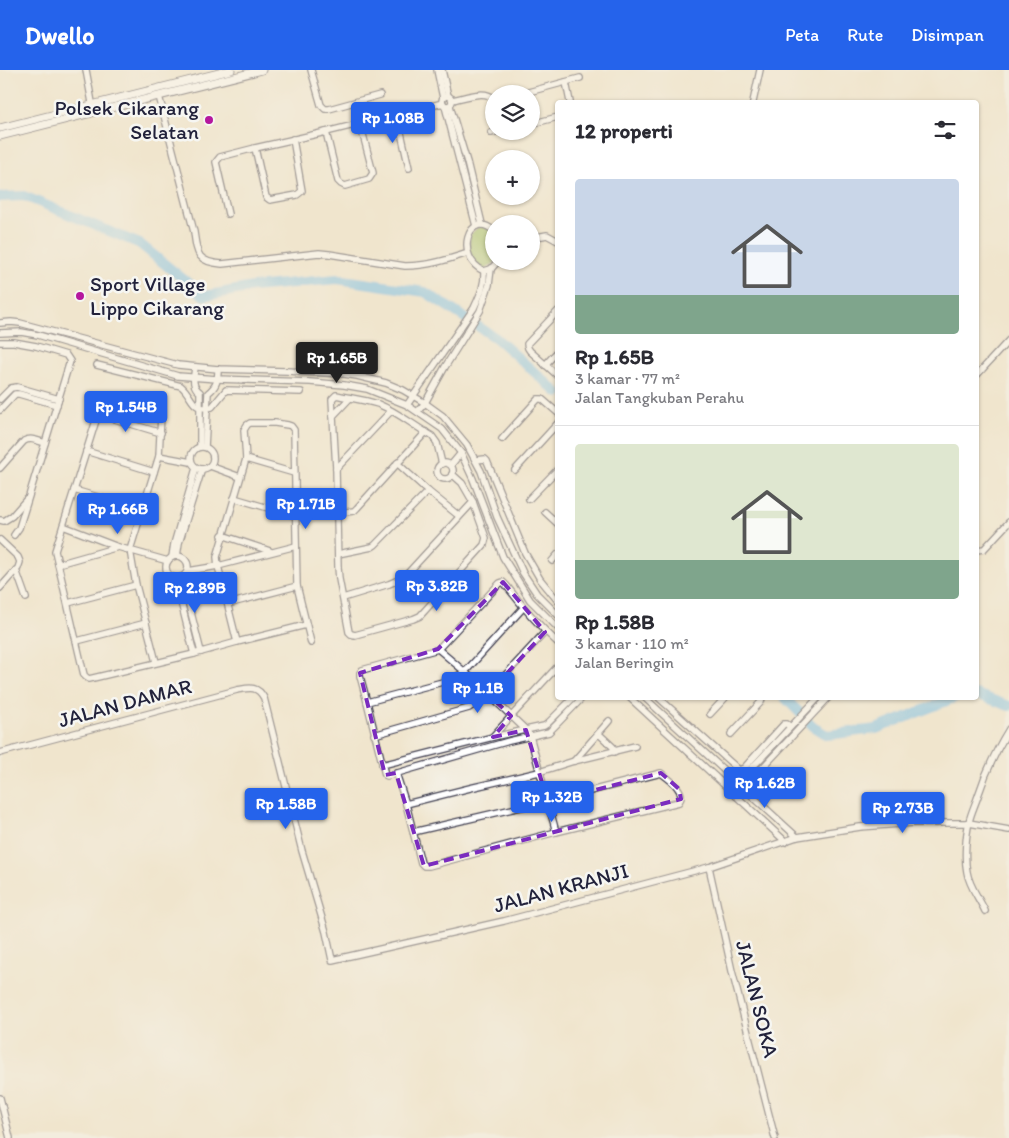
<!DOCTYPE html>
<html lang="id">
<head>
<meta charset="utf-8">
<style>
  :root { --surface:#fff; --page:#f7f7f7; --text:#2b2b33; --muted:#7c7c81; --line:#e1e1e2; --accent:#2563eb }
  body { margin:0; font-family:Itim,sans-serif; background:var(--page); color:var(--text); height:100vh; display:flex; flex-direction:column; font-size:19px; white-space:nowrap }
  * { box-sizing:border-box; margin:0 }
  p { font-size:16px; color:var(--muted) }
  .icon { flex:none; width:28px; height:28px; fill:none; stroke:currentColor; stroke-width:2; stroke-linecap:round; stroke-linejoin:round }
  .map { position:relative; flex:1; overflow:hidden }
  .side { position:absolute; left:555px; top:30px; width:424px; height:600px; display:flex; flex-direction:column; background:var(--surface); border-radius:5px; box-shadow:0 1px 4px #0004 }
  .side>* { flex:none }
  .fabs { position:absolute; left:485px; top:15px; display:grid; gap:10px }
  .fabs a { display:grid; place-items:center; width:55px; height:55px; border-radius:50%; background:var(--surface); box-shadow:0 1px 4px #0004; font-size:25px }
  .price { position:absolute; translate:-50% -42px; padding:0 11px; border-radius:5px; background:var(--accent); color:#fff; font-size:16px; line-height:32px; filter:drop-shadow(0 1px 2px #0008) }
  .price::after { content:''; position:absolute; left:50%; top:30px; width:15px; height:11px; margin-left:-8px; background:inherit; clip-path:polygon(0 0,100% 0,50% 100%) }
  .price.selected { background:#222; color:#fff }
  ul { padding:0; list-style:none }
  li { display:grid; align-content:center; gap:10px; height:265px; padding:0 20px }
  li+li { border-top:1px solid var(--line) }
  li span { display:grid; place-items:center; height:155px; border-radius:5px; color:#555 }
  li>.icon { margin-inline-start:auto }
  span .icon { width:90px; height:90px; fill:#fffc; stroke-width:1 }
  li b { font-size:21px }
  h2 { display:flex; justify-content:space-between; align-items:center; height:60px; padding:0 20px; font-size:21px }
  header { display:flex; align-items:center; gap:30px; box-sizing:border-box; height:70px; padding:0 25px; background:var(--accent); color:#fff }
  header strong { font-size:24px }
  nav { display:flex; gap:28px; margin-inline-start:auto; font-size:18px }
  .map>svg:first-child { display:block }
  .green { fill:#a1c169; stroke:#627252 }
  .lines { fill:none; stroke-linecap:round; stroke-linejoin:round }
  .river { stroke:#70bcea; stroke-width:10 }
  .minor-casing { stroke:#413f51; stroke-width:8 }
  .tertiary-casing { stroke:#413f51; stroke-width:9 }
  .minor { stroke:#fff; stroke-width:5.5 }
  .tertiary { stroke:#fff; stroke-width:7 }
  .marked { fill:none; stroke:#7b2cbf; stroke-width:4; stroke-dasharray:10 6; stroke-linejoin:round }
  .poi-dot { fill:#b5179e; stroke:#f6f6f2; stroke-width:2 }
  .labels { text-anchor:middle; stroke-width:5; stroke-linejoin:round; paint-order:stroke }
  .poi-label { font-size:21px; fill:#22223b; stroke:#f6f6f2; text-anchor:end }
  .street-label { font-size:21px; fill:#22223b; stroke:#f6f6f2 }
</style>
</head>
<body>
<header>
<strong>Dwello</strong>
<nav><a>Peta</a><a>Rute</a><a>Disimpan</a></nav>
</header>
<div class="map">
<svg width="1009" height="1068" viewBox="0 0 1009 1068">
  <rect width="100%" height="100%" fill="#f6f6f2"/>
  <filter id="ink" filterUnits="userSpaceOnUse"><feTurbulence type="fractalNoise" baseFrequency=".02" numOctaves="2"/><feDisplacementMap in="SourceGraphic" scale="10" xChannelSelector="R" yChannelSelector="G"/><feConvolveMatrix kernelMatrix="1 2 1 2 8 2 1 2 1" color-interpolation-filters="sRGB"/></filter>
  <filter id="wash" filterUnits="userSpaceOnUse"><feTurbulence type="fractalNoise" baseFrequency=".0096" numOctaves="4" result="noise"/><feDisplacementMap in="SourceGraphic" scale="20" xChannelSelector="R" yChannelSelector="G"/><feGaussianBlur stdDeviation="1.12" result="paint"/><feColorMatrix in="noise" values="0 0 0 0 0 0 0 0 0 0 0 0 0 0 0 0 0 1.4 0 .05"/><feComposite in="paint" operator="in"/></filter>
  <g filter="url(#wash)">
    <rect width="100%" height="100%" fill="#f0e5cd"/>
    <!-- green -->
    <polygon class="green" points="480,155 494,162 494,191 497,191 484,200 474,193 469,182 470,165"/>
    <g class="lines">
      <!-- river -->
      <g class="river">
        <polyline points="0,127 24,126 140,174 204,226 253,217 337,209 425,222 496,268 558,323"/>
        <polyline points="976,624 1009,636"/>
        <polyline points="785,628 815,658 827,665 876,659 954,628"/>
      </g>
    </g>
  </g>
  <g filter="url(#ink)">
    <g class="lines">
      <defs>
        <g id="minor">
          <polyline points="86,0 93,38"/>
          <polyline points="311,0 321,35 325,39 329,39 380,25"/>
          <polyline points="437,0 443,28"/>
          <polyline points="442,0 448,26"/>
          <polyline points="566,12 570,32"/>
          <polyline points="521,24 580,8"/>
          <circle cx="447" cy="31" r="5"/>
          <path d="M159,26l35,136c3,22 3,30 28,32l97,-11 10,1 76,12c22,0 42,-6 63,-13"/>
          <path d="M452,30c12,-2 33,-11 42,-1"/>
          <polyline points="753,32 760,0"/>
          <polyline points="445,36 476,156"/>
          <polyline points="450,36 467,92 482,154"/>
          <polyline points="397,45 409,98"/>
          <polyline points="531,54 558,47"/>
          <polyline points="326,62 338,111 341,114 345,116 369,109 373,103 360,53"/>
          <polyline points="491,63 499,61"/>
          <polyline points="255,78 266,127 270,130 297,125 302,121 293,69"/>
          <polyline points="228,144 216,92 220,87 255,78 326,62 443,33"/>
          <path d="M494,161c-26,-23 -40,27 -10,40l7,-2 7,-8"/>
          <polyline points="531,168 547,165 558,171"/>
          <polyline points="558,241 527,274 528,278 530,281 558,306"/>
          <polyline points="0,253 11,252 20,253 178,295 218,299 286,301 344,304 357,306 386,313 403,320 425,333 443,346 467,375 481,401 497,447 523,503 537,524 558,545"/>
          <polyline points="0,263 21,262 38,265 178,306 217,309 310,312 344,315 367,319 407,335 442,359 461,383 473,409 503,487 530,530 558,558"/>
          <polyline points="0,272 14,272 36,276 66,285 70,291 29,426 19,458 14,465"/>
          <path d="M97,295l84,21c12,10 10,26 31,21l14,-17 75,2"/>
          <polyline points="545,295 558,281"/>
          <path d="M195,297c-1,10 -4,19 5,25v55"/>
          <polyline points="976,306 1009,270"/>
          <polyline points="100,328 98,344 55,481 84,605 86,607 89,609 194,584 237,572 306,555"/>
          <polyline points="0,329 11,318 17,317 59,329"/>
          <path d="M407,335l67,-97c6,-13 11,-23 10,-37"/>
          <polyline points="0,340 15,324 19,324 57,335"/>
          <polyline points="418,341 425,333 445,297 480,241 489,215 491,199"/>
          <polyline points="98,344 161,363"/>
          <polyline points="333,346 350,328"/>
          <polyline points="502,369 538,329 542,329 558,343"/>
          <circle cx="202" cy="388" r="11"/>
          <path d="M205,377l3,-54c9,-7 10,-13 10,-24"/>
          <polyline points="86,381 154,402"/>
          <polyline points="159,386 191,392"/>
          <polyline points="246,389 294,403"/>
          <polyline points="476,390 485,389 487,391 525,483 540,509 558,531"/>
          <polyline points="397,393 428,421 459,446"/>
          <circle cx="445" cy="401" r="8"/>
          <path d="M442,394l-5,-21 -5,-7c-18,-10 -34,-24 -54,-32 -14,-4 -28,-6 -42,-9l-4,4 4,70 2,98 1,12 10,53 2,2 4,1 58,-16 7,-3 64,-71 2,-7 -13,-36 -11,-19 -10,-9"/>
          <polyline points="451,395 461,383"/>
          <polyline points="210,396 240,407"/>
          <path d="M0,398l24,-27c7,-4 14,0 21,2"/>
          <polyline points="336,399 391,341"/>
          <polyline points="515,400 558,353"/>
          <polyline points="74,420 142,440"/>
          <polyline points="234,428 296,446"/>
          <polyline points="529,429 558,399"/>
          <polyline points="545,442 558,454"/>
          <polyline points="337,443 354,441 357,438 426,362"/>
          <polyline points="0,450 4,451 12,446 26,430"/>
          <polyline points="63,456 118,477 168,491"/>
          <polyline points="222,465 270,481"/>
          <polyline points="0,470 18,487 20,492 18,498 0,518"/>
          <polyline points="976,480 984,479 1009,452"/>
          <polyline points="338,484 372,477 375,475 428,421"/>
          <circle cx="177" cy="497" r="11"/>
          <polyline points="177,486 179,473 202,399"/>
          <polyline points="172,487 174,474 196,398"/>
          <polyline points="552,491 558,484"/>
          <polyline points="58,494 118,477"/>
          <polyline points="16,500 26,528"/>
          <polyline points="188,501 218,496 296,476"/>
          <polyline points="182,507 201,582"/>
          <polyline points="175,508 194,584"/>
          <polyline points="343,528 389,514 398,510 407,504 473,432"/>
          <polyline points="68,533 136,515"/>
          <polyline points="228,534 297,516"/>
          <polyline points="77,571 146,553"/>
          <polyline points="237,572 218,496 217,487 246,389 244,360 247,355 250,353 275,353 288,355 291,356 294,360 297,516 311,573"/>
          <path d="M558,573c-20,-18 -36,-37 -52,-58l-3,-3 -3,1 -62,66 -76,21 -2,3v3l7,26 18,73 2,1 122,-35 40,-9 8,-8 25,-26"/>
          <polyline points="438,579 465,602 526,660 530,666 556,762"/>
          <polyline points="156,592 136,515 130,480 159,386 161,345"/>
          <polyline points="630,628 786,772"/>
          <polyline points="645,628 797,767"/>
          <polyline points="659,628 739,700 744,698 784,654 787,654 790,657"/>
          <polyline points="367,632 450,610 465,602 523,538"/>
          <polyline points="710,644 725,628"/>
          <polyline points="599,664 613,677 614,682"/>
          <polyline points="731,664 761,632 762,628"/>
          <polyline points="374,665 469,638 488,624 545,562"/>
          <polyline points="493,666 558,596"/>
          <path d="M0,683l237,-63c12,-2 20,-5 27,8l38,153 24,81 6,28 172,-39 205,-54 88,-30 63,-10 55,-4h54l40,7"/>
          <polyline points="574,691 609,651"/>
          <polyline points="382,695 493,667 544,656 547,654 573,628"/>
          <path d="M396,703l10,31 15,59 3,3h5l127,-34 123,-30c8,-11 -10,-23 -18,-29l-114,29"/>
          <polyline points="730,721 818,628"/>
          <polyline points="736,726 828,628"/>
          <polyline points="406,734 470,718 539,702 574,691 635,676"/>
          <polyline points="413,762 547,731"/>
          <polyline points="709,797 732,901 775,1068"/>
          <path d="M985,841c-6,-13 -16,-25 -18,-39 -3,-14 -1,-37 2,-50 2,-9 6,-17 9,-26 8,-25 17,-44 31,-67"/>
          <polyline points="0,1028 10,1068"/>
        </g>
        <g id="tertiary">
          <polyline points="0,58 231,0"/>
          <polyline points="0,66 262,0"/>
        </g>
      </defs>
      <!-- minor casing -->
      <use href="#minor" class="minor-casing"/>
      <!-- tertiary casing -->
      <use href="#tertiary" class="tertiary-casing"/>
      <!-- minor -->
      <use href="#minor" class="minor"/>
      <!-- tertiary -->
      <use href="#tertiary" class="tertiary"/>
    </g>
  </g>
  <!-- marked area -->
  <path d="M0 0H1009V1068H0ZM503,512l42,50 -57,62 23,22 -18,21 33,-7 22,72 113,-29 18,16 2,10 -257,67 -28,-93 -11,2 -25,-102 78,-24z" fill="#f0e5cd" fill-opacity=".55" fill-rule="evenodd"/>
  <path class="marked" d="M503,512l42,50 -57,62 23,22 -18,21 33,-7 22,72 113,-29 18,16 2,10 -257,67 -28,-93 -11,2 -25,-102 78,-24z"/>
  <!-- markers -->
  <g class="poi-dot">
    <circle cx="209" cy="50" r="5"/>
    <circle cx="80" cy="226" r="5"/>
  </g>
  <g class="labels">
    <!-- poi labels -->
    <g class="poi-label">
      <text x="199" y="45">Polsek Cikarang<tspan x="199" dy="24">Selatan</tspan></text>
      <text x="90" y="221" text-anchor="start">Sport Village<tspan x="90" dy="24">Lippo Cikarang</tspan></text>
    </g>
    <!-- street labels -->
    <g class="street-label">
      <text transform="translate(125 633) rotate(-15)" y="7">JALAN DAMAR</text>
      <text transform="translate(561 818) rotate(-15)" y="7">JALAN KRANJI</text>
      <text transform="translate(757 929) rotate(76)" y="7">JALAN SOKA</text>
    </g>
  </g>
</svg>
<div class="fabs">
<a><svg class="icon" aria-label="layers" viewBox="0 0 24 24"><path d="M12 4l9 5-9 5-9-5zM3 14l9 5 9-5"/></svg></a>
<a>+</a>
<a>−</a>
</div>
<b class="price" style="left:393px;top:74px">Rp 1.08B</b>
<b class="price selected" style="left:337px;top:314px">Rp 1.65B</b>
<b class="price" style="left:126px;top:363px">Rp 1.54B</b>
<b class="price" style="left:306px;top:460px">Rp 1.71B</b>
<b class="price" style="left:118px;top:465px">Rp 1.66B</b>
<b class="price" style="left:437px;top:542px">Rp 3.82B</b>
<b class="price" style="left:195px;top:544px">Rp 2.89B</b>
<b class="price" style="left:478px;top:644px">Rp 1.1B</b>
<b class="price" style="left:765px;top:739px">Rp 1.62B</b>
<b class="price" style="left:552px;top:753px">Rp 1.32B</b>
<b class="price" style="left:286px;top:760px">Rp 1.58B</b>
<b class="price" style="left:903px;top:764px">Rp 2.73B</b>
<section class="side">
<h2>12 properti<svg class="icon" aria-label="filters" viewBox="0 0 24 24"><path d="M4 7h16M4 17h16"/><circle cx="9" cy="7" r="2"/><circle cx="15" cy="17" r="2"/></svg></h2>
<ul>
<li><span style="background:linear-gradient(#c9d6e8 75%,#7fa58c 0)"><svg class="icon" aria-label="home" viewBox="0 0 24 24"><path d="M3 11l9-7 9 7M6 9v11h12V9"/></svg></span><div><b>Rp 1.65B</b><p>3 kamar · 77 m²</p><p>Jalan Tangkuban Perahu</p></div></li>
<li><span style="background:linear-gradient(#dfe7d0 75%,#7fa58c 0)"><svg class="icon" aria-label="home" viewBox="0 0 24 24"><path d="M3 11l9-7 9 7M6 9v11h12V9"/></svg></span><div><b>Rp 1.58B</b><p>3 kamar · 110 m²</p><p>Jalan Beringin</p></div></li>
</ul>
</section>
</div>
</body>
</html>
